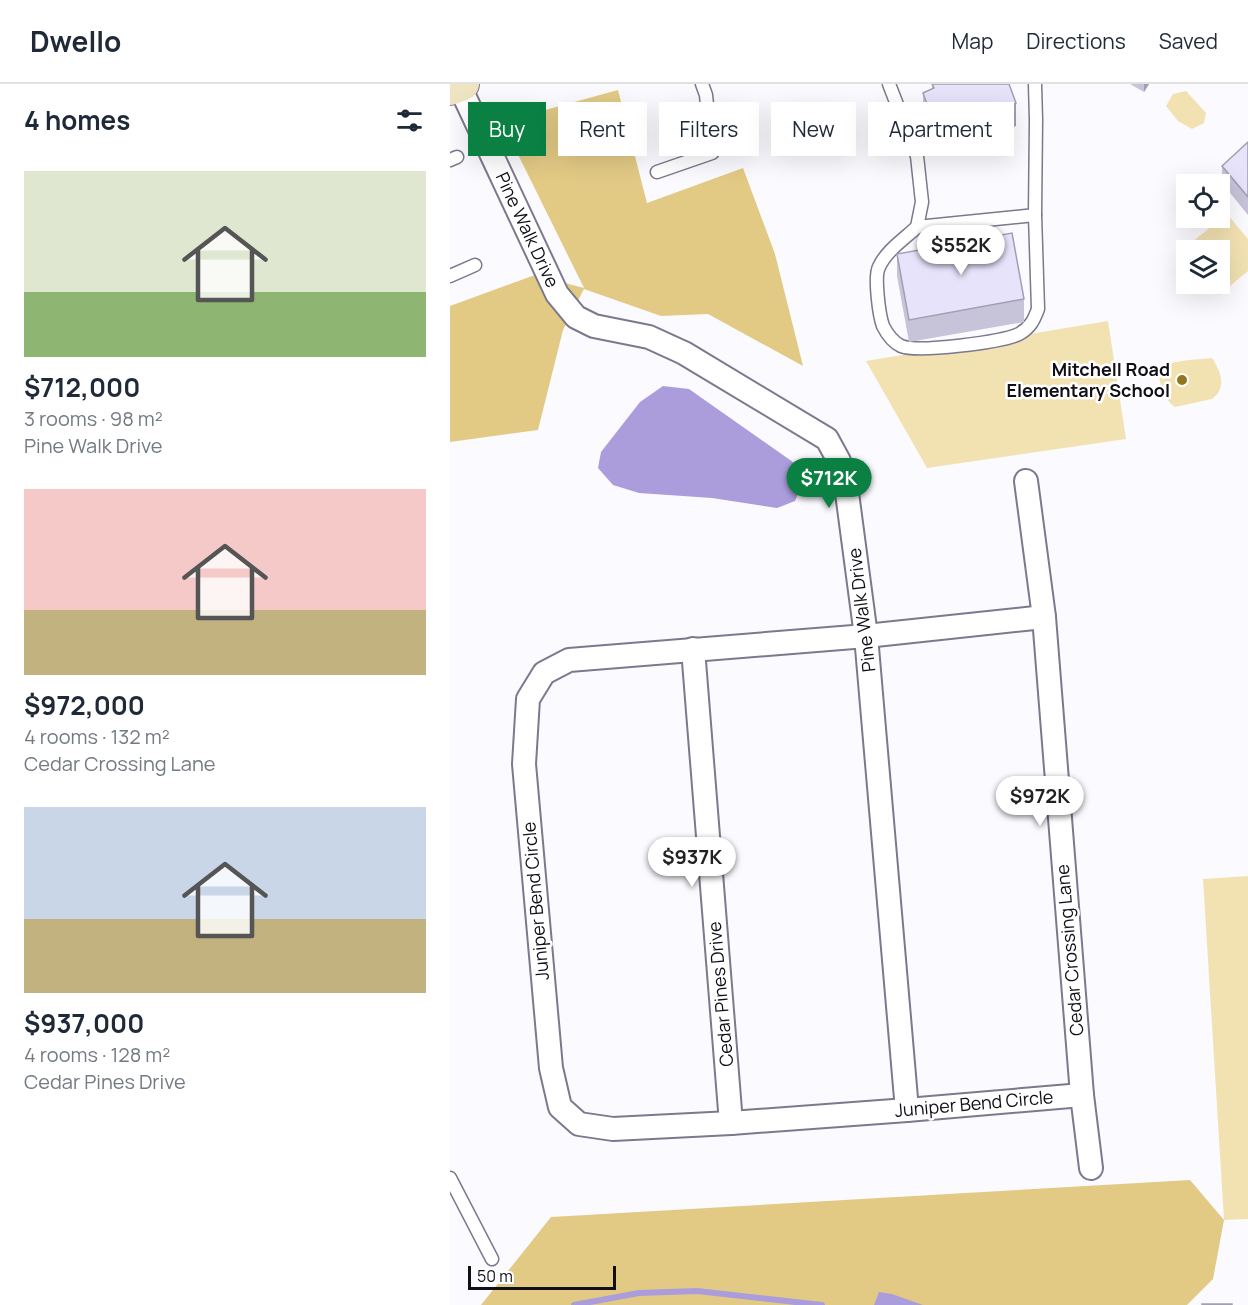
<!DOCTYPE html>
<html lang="en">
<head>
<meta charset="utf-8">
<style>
  :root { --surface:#fff; --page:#f6f6f7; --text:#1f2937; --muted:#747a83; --line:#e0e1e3; --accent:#0b8043 }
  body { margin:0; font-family:Manrope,sans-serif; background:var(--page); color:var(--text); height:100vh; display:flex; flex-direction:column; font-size:22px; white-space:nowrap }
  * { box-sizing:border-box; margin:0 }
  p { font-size:20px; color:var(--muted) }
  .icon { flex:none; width:33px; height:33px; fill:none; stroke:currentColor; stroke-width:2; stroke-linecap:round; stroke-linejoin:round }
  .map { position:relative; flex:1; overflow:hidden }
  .drawer { display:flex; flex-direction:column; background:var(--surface); width:450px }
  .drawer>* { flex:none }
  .hud { position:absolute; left:18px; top:18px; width:570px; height:54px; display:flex; gap:12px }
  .tools { position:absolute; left:726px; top:90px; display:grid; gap:12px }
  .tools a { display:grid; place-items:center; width:54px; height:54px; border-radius:0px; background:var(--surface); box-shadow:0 6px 24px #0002; font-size:30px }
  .scale { position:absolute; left:18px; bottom:15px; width:148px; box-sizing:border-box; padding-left:6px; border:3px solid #100e16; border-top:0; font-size:16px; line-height:21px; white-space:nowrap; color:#100e16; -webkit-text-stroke:4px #fff; paint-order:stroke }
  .price { position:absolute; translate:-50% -51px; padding:0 14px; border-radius:21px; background:#fff; color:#222; font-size:20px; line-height:39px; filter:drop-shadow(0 2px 3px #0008) }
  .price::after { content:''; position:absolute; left:50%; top:36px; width:18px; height:14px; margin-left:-9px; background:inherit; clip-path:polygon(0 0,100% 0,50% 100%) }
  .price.active { background:var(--accent); color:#fff }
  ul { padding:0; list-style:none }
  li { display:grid; align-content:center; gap:12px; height:318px; padding:0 24px }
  li span { display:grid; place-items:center; height:186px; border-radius:0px; color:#555 }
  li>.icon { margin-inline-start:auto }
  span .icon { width:108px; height:108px; fill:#fffc; stroke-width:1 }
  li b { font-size:26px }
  h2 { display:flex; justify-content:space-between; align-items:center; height:72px; padding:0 24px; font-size:26px }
  .pill { padding:0 21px; border-radius:0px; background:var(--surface); box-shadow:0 6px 24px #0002; font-size:21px; line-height:54px }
  .pill.active { background:var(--accent); color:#fff }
  header { display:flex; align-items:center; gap:36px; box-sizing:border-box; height:84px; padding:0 30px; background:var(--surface); border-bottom:2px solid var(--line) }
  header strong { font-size:28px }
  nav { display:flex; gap:33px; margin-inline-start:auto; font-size:21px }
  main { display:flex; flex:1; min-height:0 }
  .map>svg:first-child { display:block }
  .green { fill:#f2e2b2 }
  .forest { fill:#e2ca85 }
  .water { fill:#ab9ddc }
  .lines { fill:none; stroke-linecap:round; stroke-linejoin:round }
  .stream { stroke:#ab9ddc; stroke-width:6 }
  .service-casing { stroke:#7c788d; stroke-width:15 }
  .minor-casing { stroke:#7c788d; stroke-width:26 }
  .secondary-casing { stroke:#7c788d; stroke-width:34 }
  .service { stroke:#fff; stroke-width:12 }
  .minor { stroke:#fff; stroke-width:22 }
  .secondary { stroke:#efe4c2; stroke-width:32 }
  .wall { fill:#c7c3d8 }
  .shaded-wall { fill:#a29fb0 }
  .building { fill:#e7e3fb; stroke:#a29fb0; stroke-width:1.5 }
  .poi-dot { fill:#91761c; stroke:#fff; stroke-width:2 }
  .labels { text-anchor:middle; stroke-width:5; stroke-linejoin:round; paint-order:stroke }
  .street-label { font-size:18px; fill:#100e16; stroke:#fff }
  .poi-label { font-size:18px; font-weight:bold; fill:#100e16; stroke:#fff; text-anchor:end }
</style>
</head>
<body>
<header>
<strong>Dwello</strong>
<nav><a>Map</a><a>Directions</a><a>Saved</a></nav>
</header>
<main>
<section class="drawer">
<h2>4 homes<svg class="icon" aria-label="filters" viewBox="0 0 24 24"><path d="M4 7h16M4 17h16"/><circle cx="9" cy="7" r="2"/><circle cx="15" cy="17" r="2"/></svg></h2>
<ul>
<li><span style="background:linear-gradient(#dfe7d0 65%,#8fb573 0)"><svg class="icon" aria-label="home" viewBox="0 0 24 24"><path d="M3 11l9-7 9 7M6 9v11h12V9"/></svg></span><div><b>$712,000</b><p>3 rooms · 98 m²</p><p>Pine Walk Drive</p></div></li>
<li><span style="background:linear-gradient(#f6c9c9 65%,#c2b280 0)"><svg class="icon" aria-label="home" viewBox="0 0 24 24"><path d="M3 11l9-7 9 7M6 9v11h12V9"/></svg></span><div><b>$972,000</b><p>4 rooms · 132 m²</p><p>Cedar Crossing Lane</p></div></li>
<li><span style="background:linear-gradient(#c9d6e8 60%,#c2b280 0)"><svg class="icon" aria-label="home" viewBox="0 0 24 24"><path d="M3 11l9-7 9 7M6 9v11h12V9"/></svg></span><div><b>$937,000</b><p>4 rooms · 128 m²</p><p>Cedar Pines Drive</p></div></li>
</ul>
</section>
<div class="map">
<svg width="798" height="1221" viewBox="0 0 798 1221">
  <rect width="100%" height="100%" fill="#fbfaff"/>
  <!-- green -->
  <g class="green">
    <polygon points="736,7 756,29 754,39 742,45 728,37 716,22 723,10"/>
    <polygon points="777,130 798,155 798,187 769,211 759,200 770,200 770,166 736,166 736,173 731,167"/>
    <polygon points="658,237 676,355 477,384 416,277"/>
    <path d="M762,274c8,12 16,30 0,41l-37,8c-12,-8 -15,-24 -17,-37 15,-11 36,-10 54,-12z"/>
    <polygon points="798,792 798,1135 774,1136 753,795"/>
  </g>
  <!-- forest -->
  <g class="forest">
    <polygon points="168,6 197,119 293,84 325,170 353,282 258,230 211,232 134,205 113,246 88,346 0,358 0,222 85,191 134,204 52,38"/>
    <polygon points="740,1096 774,1136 763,1195 737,1221 31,1221 101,1133"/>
  </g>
  <!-- water -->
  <g class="water">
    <polygon points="213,302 239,305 350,383 354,396 345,417 327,424 262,414 189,409 163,401 148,384 151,368 190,318"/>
    <polygon points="429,1208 442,1210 473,1221 424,1221"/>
  </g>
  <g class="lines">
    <!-- stream -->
    <polyline class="stream" points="124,1221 189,1209 247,1207 372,1221"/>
    <defs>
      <g id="service">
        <polyline points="439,0 467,72 472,118 467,143 585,131 586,36 585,0"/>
        <polyline points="0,76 7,73"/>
        <polyline points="207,88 262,69 256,11 252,0"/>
        <path d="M467,143c-13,12 -31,24 -38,40 -5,9 0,48 4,59 4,8 10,16 18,20 17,7 101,-4 118,-12 11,-6 15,-14 19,-25l-3,-94"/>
        <polyline points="0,192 25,181"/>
        <polyline points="0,1094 42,1175"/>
      </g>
      <g id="minor">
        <polyline points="9,1 107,210 126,233 144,242 199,253 234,269 377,355 389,377 395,394 416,552 457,1026"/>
        <polyline points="576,397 594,533 632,1011 641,1084"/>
        <polyline points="594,533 416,552 119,576 94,589 78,615 74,680 101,984 110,1023 129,1040 163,1045 281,1039 457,1026 632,1011"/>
        <polyline points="243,565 281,1039"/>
      </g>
      <polyline id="secondary" points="0,5 13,0"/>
    </defs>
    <!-- service casing -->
    <use href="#service" class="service-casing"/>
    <!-- minor casing -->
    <use href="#minor" class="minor-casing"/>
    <!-- secondary casing -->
    <use href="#secondary" class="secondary-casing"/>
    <!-- service -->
    <use href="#service" class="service"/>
    <!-- minor -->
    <use href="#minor" class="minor"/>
    <!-- secondary -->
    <use href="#secondary" class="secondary"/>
  </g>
  <!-- wall -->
  <g class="wall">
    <polygon points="482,0 566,42 487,70 473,31 473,9 482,5"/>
    <polygon points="680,0 699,0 694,8"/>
    <polygon points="798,58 798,131 772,99 772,82"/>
    <polygon points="447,170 574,215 574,238 459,258 447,192"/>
  </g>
  <!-- shaded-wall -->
  <g class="shaded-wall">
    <polygon points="694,0 699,0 694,8"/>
    <polygon points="566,19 566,42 487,70 487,48"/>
  </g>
  <!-- building -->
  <g class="building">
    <polygon points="482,0 559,0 566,19 487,48 473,9 484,4"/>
    <polygon points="798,58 798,113 772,82"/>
    <polygon points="562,149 574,215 459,236 447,170"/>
    <rect x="752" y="1220" width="30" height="1"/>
  </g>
  <!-- markers -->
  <circle class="poi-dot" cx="732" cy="296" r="6"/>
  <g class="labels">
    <!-- street labels -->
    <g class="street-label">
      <text transform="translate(77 146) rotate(65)" y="6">Pine Walk Drive</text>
      <text transform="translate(412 526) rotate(-97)" y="6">Pine Walk Drive</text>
      <text transform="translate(86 817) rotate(-95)" y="6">Juniper Bend Circle</text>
      <text transform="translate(620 866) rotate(-95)" y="6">Cedar Crossing Lane</text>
      <text transform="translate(271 910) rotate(-95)" y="6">Cedar Pines Drive</text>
      <text transform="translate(524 1020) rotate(-5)" y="6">Juniper Bend Circle</text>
    </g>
    <!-- poi labels -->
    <g class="poi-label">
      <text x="720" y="292">Mitchell Road<tspan x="720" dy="21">Elementary School</tspan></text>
    </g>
  </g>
</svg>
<div class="tools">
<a><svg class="icon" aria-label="locate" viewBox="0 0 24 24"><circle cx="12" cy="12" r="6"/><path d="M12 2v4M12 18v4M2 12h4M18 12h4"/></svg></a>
<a><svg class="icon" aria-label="layers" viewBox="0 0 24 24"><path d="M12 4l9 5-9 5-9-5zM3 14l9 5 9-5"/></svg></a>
</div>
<div class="scale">50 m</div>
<b class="price" style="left:511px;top:192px">$552K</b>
<b class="price active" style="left:379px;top:425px">$712K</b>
<b class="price" style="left:590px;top:743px">$972K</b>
<b class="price" style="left:242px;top:804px">$937K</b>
<div class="hud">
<a class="pill active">Buy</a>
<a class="pill">Rent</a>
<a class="pill">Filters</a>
<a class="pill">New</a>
<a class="pill">Apartment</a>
</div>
</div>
</main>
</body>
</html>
